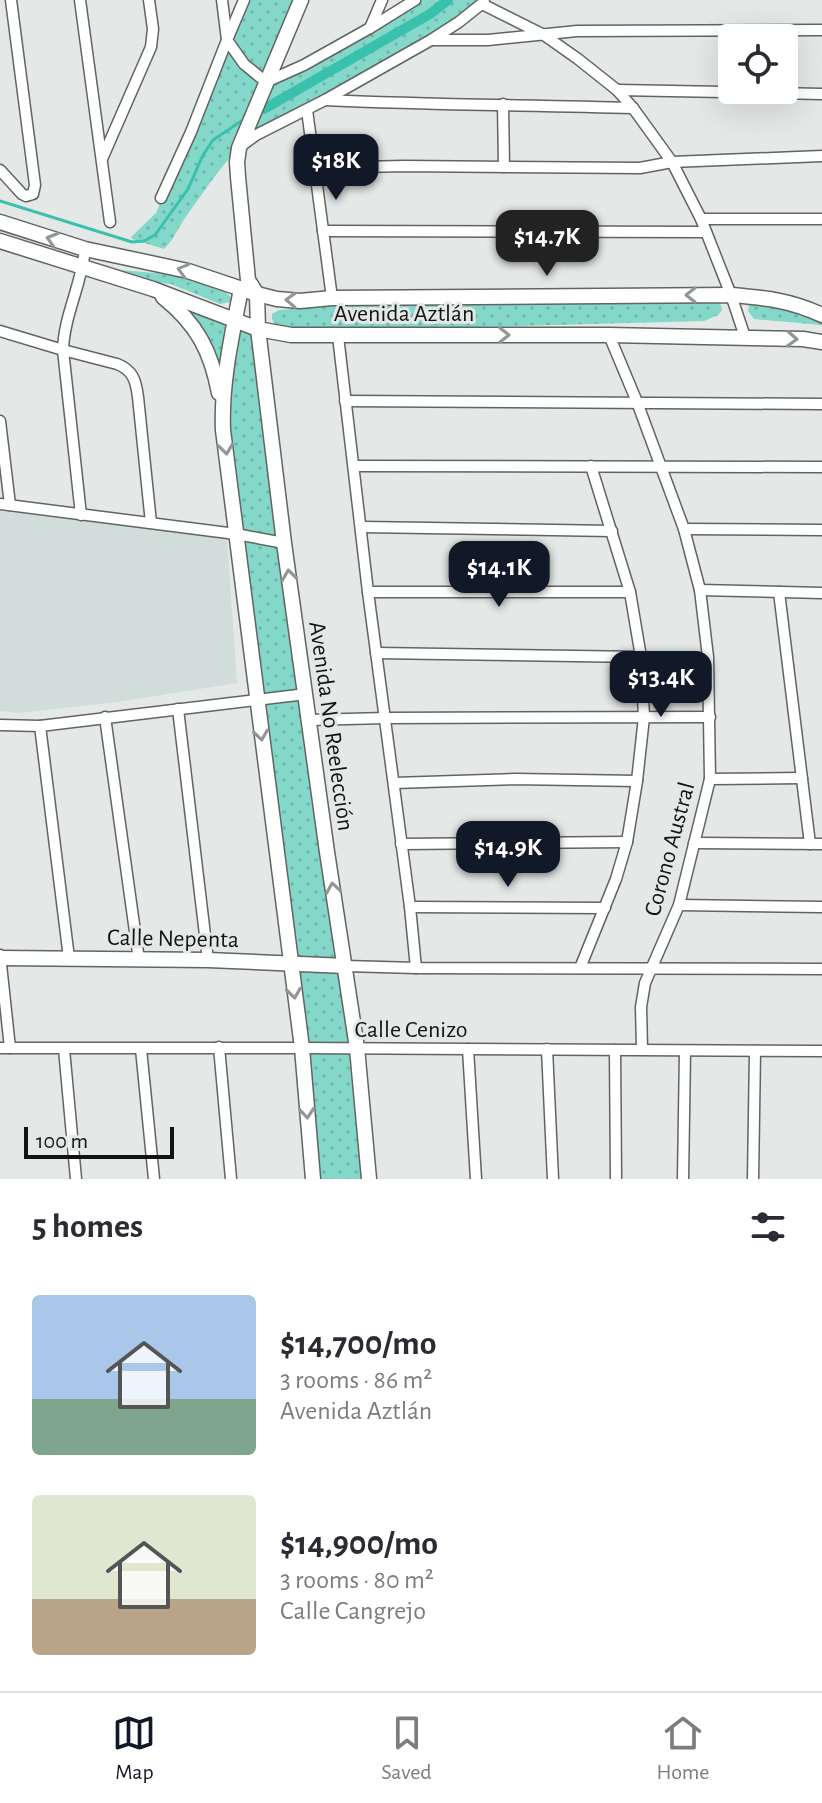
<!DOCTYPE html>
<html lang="en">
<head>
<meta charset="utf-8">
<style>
  :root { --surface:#fff; --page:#f7f7f7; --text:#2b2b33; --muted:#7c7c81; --line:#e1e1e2; --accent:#111827 }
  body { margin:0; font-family:"Alegreya Sans",sans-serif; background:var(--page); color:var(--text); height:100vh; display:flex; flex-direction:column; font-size:30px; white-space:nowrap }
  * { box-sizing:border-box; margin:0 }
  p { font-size:26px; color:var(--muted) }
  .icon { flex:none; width:44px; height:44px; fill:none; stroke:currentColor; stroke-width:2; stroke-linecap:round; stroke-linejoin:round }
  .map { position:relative; height:1179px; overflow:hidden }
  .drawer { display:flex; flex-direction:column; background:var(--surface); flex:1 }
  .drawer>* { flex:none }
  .controls { position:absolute; left:718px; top:24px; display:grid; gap:16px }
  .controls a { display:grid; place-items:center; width:80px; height:80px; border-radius:8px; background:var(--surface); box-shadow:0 8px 32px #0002; font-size:40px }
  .scale { position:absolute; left:24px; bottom:20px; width:150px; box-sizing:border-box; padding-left:8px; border:4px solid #121313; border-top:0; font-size:22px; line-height:28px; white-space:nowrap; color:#121313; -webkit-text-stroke:6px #e4e8e7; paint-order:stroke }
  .price { position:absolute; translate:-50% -68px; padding:0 18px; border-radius:16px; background:var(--accent); color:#fff; font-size:26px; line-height:52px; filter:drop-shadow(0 2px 4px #0008) }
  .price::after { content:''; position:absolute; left:50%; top:48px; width:24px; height:18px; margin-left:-12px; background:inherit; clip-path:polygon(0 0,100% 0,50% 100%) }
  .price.active { background:#222; color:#fff }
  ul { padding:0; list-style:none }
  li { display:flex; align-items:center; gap:24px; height:200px; padding:0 32px }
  li span { display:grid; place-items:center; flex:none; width:224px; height:160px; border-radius:8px; color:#555 }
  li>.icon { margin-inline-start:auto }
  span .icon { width:96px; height:96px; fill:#fffc; stroke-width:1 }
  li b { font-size:34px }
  h2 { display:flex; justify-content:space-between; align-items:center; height:96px; padding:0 32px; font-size:34px }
  .tabs { display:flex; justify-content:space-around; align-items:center; height:112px; border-top:2px solid var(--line); background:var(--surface); font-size:22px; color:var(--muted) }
  .tabs a { display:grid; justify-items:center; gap:4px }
  .tabs .active { color:var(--accent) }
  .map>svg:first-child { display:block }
  .built { fill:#d1ddda }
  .park { fill:url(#park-dots) }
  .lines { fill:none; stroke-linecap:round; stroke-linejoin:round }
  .stream { stroke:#3ac1ad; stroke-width:3 }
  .canal { stroke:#3ac1ad; stroke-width:10 }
  .minor-casing { stroke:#616463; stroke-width:13 }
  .tertiary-casing { stroke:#616463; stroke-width:17 }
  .secondary-casing { stroke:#616463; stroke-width:17 }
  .minor { stroke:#fff; stroke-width:10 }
  .tertiary { stroke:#fff; stroke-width:14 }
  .secondary { stroke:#fff; stroke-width:14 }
  .oneway { stroke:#949595 }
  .labels { text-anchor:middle; stroke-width:6; stroke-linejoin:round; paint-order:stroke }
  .street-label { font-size:24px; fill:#121313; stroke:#e4e8e7 }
</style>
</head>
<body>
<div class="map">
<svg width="822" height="1179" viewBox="0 0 822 1179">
  <defs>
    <pattern id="park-dots" width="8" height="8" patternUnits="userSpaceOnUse" patternTransform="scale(2)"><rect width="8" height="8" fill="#84d8c9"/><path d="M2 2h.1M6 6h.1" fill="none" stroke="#71b8ac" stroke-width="1.8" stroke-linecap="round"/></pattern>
  </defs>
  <rect width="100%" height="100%" fill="#e4e8e7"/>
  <!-- built -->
  <polygon class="built" points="0,511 181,529 227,538 237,683 117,702 18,713 0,711"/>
  <!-- park -->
  <g class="park">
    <path d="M244,0h57l-34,81 148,-81h70l-26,22 -220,125c-20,22 -37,47 -54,71 -7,11 -12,22 -21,31l-32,-10 -1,-2 25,-24z"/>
    <polygon points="120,270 180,275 225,292 230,296 231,302 220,304 171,284 152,282"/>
    <polygon points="711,296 720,303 722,310 718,315 704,321 325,331 277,326 272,320 272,314 279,310 343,304"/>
    <polygon points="750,299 789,307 822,320 822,325 754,319 748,311"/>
    <polygon points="169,302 258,329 369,1179 313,1179 216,377"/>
  </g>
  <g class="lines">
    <!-- stream -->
    <polyline class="stream" points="0,201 132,242 144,241 155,235 188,189 203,155 213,140 243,120"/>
    <!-- canal -->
    <polyline class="canal" points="264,109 430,14 448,0"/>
    <defs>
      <g id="minor">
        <polyline points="80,0 110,222"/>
        <polyline points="244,0 227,40 244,64 266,82 304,65 370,28 415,0"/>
        <polyline points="482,4 544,35 578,59 617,90 633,108 672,162 701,219 731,295 745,337"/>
        <polyline points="370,28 382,0"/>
        <polyline points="431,40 488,40 577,31 822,30"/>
        <polyline points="617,90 822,94"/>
        <path d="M325,100c103,5 205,5 308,8"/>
        <polyline points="503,104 504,167"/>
        <polyline points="307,110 332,298"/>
        <polyline points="241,146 256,135 325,100 431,40 459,22 484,2"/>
        <polyline points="102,159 151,47 153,29 149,0"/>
        <polyline points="315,168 404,166 640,168 672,162 822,156"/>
        <polyline points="0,170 22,194 26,196 33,194 35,185 11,0"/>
        <polyline points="161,198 191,132 227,40 222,0"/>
        <polyline points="701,219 822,219"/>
        <polyline points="323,231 706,232"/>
        <path d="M0,331l63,19 54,14c16,6 19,17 21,33l13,126"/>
        <polyline points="609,335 637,402 684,529 700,590 708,657 710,779 679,905 645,983 641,1007 642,1049"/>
        <polyline points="338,336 368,592 410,907 416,968"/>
        <polyline points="345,401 822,404"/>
        <polyline points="0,421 10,505"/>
        <polyline points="354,466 822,467"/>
        <polyline points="0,504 236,534 284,543"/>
        <path d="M81,515l-18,-165c1,-35 19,-66 22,-101"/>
        <polyline points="362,527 612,531"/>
        <polyline points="684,529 822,530"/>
        <polyline points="700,590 822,593"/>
        <polyline points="368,592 630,592"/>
        <polyline points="779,592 810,844"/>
        <polyline points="376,653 641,657"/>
        <polyline points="178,709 208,960"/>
        <polyline points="105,717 139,960"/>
        <polyline points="309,720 385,718 710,717"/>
        <polyline points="0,725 40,726 306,694"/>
        <polyline points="40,726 69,958"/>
        <polyline points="710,779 802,778"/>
        <polyline points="394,783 515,779 637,781"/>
        <polyline points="694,843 822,844"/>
        <polyline points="401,844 627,842"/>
        <polyline points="679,905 822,907"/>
        <polyline points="410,907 605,908"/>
        <polyline points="0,955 10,1048"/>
        <polyline points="346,966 416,968 822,969"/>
        <polyline points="580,968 616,879 627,842 637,781 644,717 641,657 630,592 591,466"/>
        <polyline points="219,1047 231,1179"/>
        <polyline points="0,1048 302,1048 822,1051"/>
        <polyline points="64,1049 76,1179"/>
        <polyline points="141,1049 154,1179"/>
        <polyline points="468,1049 476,1179"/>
        <polyline points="547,1049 553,1179"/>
        <polyline points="615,1050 616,1179"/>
        <polyline points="683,1179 685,1051"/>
        <polyline points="753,1179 755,1051"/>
      </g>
      <g id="tertiary">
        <polyline points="257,294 248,280 238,177 237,162 239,148 301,0"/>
        <polyline points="0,958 208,960 346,966"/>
      </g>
      <g id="secondary">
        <path d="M0,222l85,27 103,22 69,23 20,5 23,2 32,-3 399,-3c35,3 59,5 91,20"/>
        <polyline points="0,241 153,289 258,329 291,335 609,335 803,339 822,342"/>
        <path d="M241,289c-9,46 -20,94 -18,141l79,618 11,131"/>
        <polyline points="257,294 258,329 284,543 327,852 357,1048 369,1179"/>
        <path d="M163,297c34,27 48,54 56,96"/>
      </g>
    </defs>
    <!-- minor casing -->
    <use href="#minor" class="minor-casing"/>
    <!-- tertiary casing -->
    <use href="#tertiary" class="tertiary-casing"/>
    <!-- secondary casing -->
    <use href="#secondary" class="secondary-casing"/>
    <!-- minor -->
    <use href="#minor" class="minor"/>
    <!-- tertiary -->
    <use href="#tertiary" class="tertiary"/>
    <!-- secondary -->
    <use href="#secondary" class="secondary"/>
  </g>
  <!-- one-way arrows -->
  <defs><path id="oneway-chevron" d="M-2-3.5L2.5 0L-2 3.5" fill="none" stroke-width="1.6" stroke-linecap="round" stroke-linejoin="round" transform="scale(2)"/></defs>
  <g class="oneway">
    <use href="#oneway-chevron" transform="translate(52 239) rotate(-163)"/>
    <use href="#oneway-chevron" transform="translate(183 270) rotate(-164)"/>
    <use href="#oneway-chevron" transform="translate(691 295) rotate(180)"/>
    <use href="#oneway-chevron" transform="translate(291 300) rotate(-178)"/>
    <use href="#oneway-chevron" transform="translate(504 335)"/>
    <use href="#oneway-chevron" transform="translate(792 339) rotate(3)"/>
    <use href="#oneway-chevron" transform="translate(226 449) rotate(83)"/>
    <use href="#oneway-chevron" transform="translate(289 575) rotate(-98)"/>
    <use href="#oneway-chevron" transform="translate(261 735) rotate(82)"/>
    <use href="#oneway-chevron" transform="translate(333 888) rotate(-99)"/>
    <use href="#oneway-chevron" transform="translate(294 993) rotate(82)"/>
    <use href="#oneway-chevron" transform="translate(307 1113) rotate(85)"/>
  </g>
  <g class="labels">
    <!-- street labels -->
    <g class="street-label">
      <text x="404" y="321">Avenida Aztlán</text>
      <text transform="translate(332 726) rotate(82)" y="8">Avenida No Reelección</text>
      <text transform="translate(669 849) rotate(-75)" y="8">Corono Austral</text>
      <text transform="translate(173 938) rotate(1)" y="8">Calle Nepenta</text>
      <text x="411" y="1037">Calle Cenizo</text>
    </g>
  </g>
</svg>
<div class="controls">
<a><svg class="icon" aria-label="locate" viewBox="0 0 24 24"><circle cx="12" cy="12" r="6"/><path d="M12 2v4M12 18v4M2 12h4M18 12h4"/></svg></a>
</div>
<div class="scale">100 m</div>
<b class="price" style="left:336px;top:202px">$18K</b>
<b class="price active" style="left:547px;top:278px">$14.7K</b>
<b class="price" style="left:499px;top:609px">$14.1K</b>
<b class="price" style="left:661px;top:719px">$13.4K</b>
<b class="price" style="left:508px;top:889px">$14.9K</b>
</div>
<section class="drawer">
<h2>5 homes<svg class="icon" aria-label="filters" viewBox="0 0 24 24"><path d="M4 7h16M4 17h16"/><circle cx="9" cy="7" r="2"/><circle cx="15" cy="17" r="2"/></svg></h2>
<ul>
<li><span style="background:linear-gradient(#a9c7e8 65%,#7fa58c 0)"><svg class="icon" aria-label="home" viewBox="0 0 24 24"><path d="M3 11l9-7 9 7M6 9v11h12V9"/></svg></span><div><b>$14,700/mo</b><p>3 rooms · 86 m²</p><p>Avenida Aztlán</p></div></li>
<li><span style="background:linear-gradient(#dfe7d0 65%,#b9a48a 0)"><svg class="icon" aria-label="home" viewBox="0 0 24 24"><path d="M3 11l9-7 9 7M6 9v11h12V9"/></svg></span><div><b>$14,900/mo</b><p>3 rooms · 80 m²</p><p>Calle Cangrejo</p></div></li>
</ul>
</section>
<nav class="tabs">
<a class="active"><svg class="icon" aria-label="map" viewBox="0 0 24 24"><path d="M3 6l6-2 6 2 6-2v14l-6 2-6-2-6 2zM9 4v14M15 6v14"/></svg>Map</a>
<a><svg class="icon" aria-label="saved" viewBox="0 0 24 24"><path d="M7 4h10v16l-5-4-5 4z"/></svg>Saved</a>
<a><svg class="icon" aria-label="home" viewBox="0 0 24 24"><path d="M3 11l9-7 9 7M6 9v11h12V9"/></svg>Home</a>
</nav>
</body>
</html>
